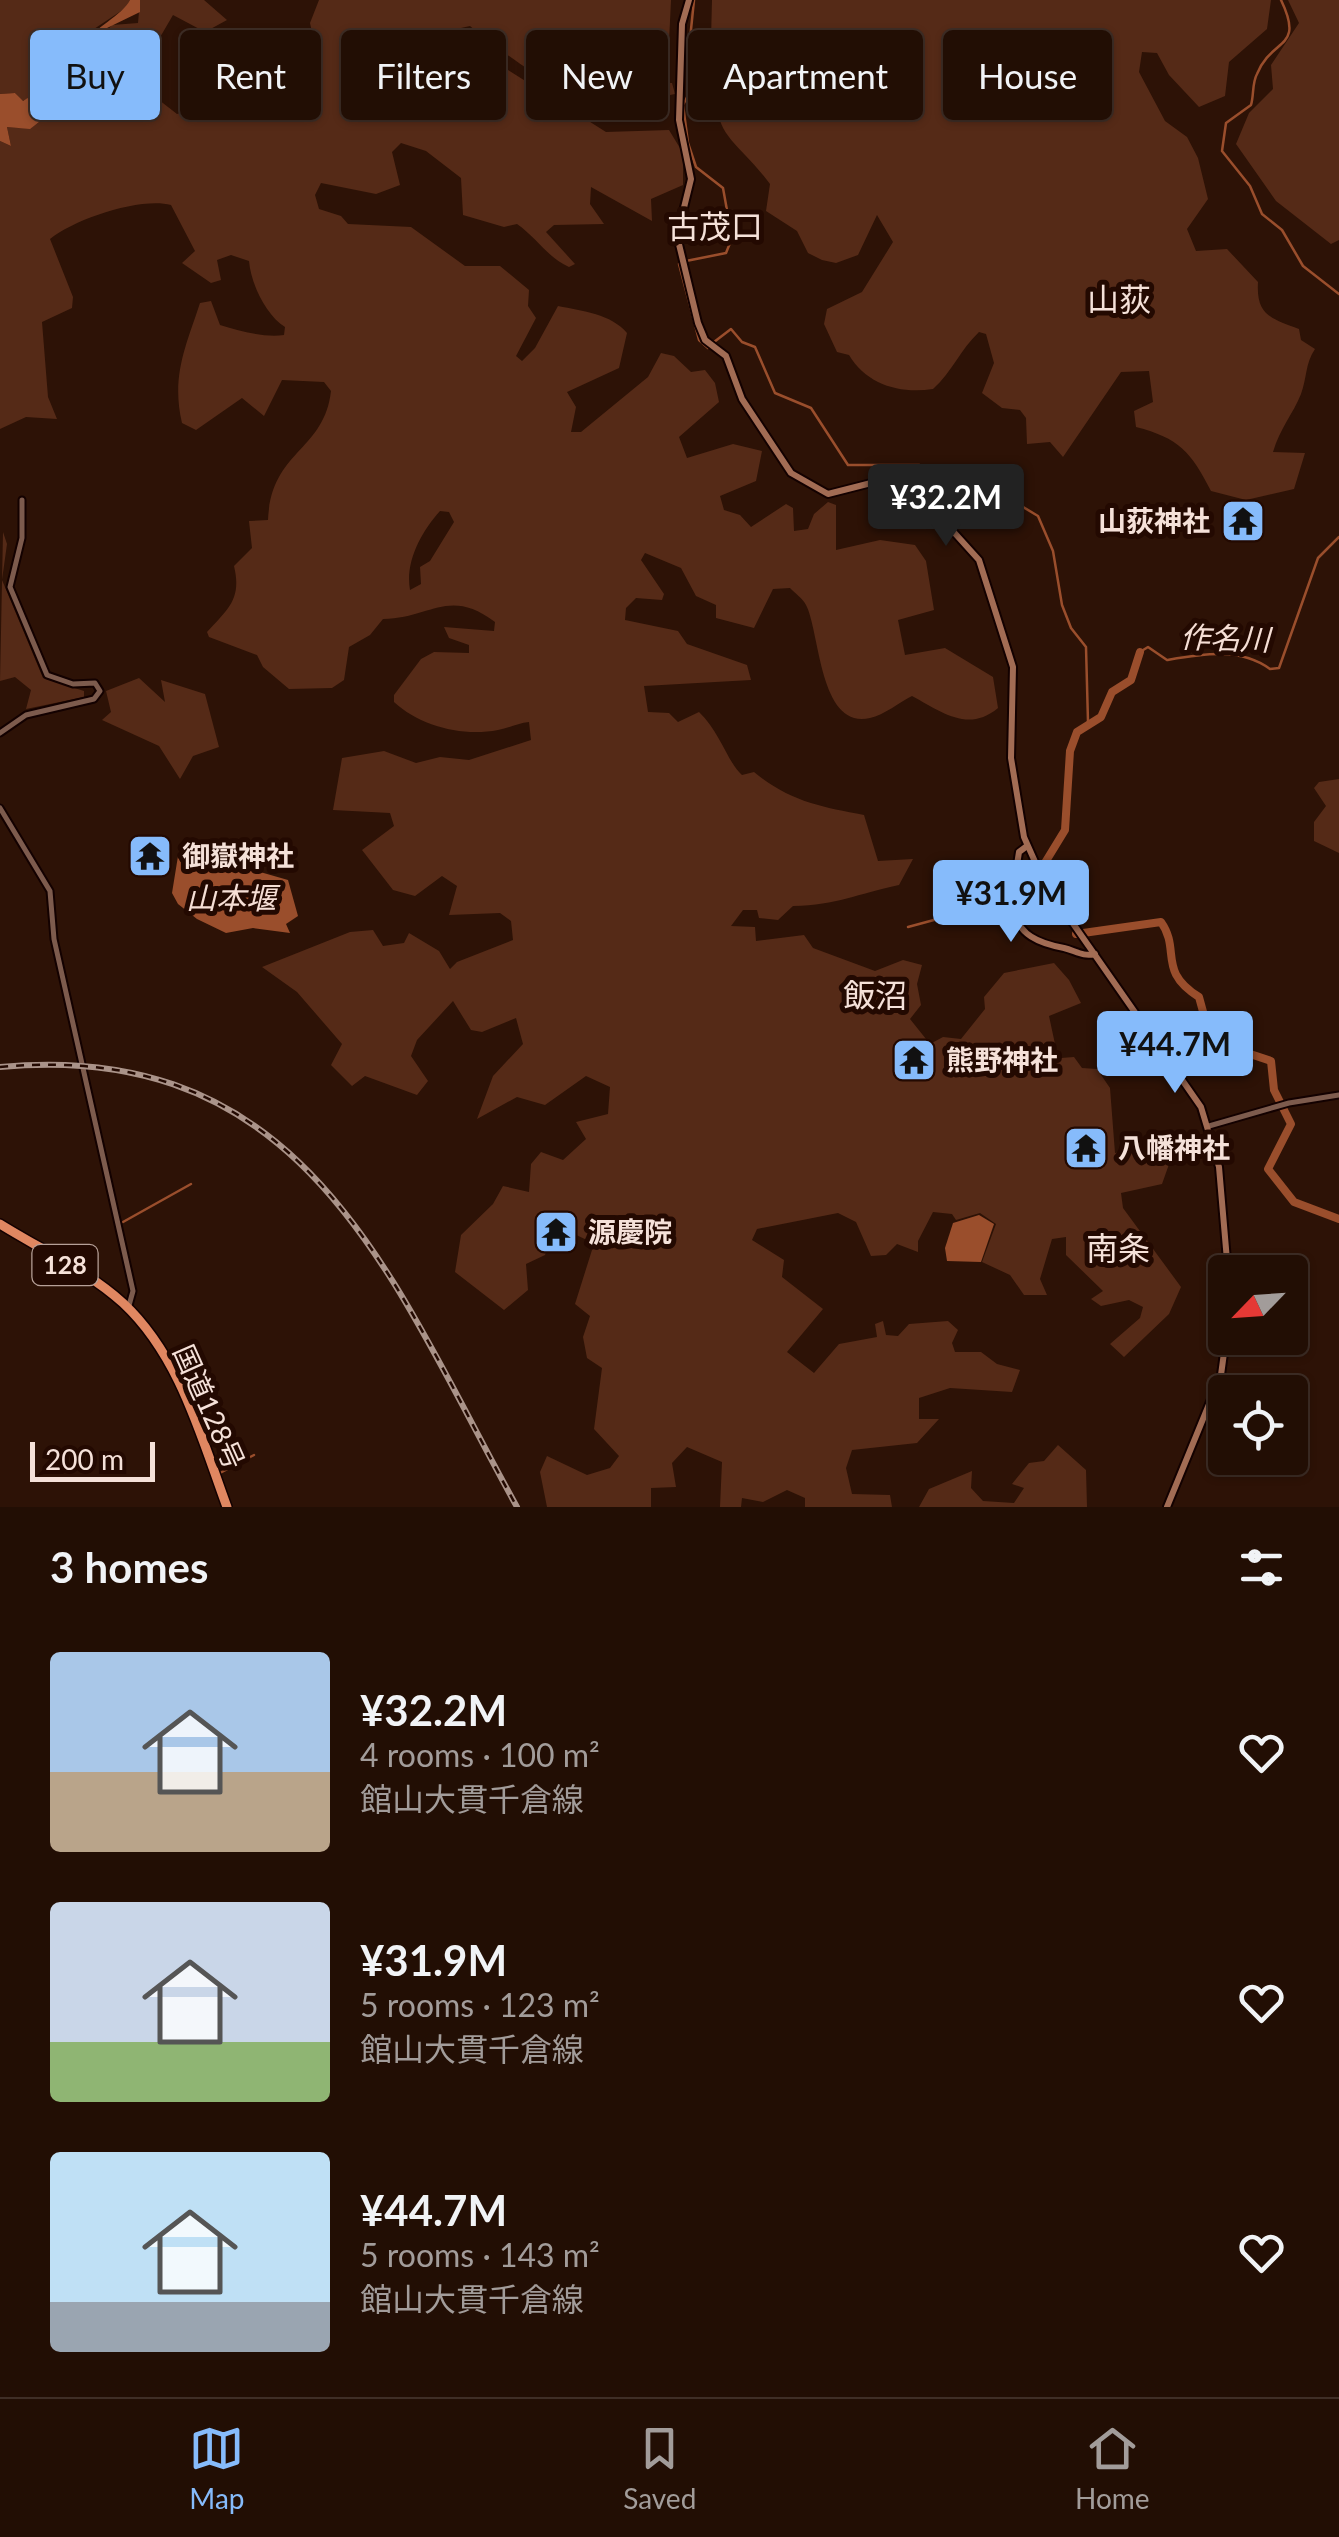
<!DOCTYPE html>
<html lang="en">
<head>
<meta charset="utf-8">
<style>
  :root { --surface:#220e04; --page:#2e1c13; --text:#f1f3f6; --muted:#a29c9a; --line:#3f2e26; --accent:#86bbfb }
  body { margin:0; font-family:Lato,"Noto Sans JP",sans-serif; background:var(--page); color:var(--text); height:100vh; display:flex; flex-direction:column; font-size:38px; white-space:nowrap }
  * { box-sizing:border-box; margin:0 }
  p { font-size:32px; color:var(--muted) }
  .icon { flex:none; width:55px; height:55px; fill:none; stroke:currentColor; stroke-width:2; stroke-linecap:round; stroke-linejoin:round }
  .map { position:relative; height:1507px; overflow:hidden }
  .panel { display:flex; flex-direction:column; background:var(--surface); flex:1 }
  .panel>* { flex:none }
  .guide { position:absolute; left:30px; top:30px; width:1280px; height:90px; display:flex; gap:20px }
  .needle { width:65px; rotate:245deg }
  .tools { position:absolute; left:1208px; top:1255px; display:grid; gap:20px }
  .tools a { display:grid; place-items:center; width:100px; height:100px; border-radius:10px; background:var(--surface); box-shadow:0 2px 8px #0004,0 0 0 2px var(--line); font-size:50px }
  .scale { position:absolute; left:30px; bottom:25px; width:125px; box-sizing:border-box; padding-left:10px; border:5px solid #f5e1d9; border-top:0; font-size:28px; line-height:35px; white-space:nowrap; color:#f5e1d9; -webkit-text-stroke:8px #230901; paint-order:stroke }
  .price { position:absolute; translate:-50% -85px; padding:0 22px; border-radius:10px; background:var(--accent); color:#111; font-size:32px; line-height:65px; filter:drop-shadow(0 2px 5px #0008) }
  .price::after { content:''; position:absolute; left:50%; top:60px; width:30px; height:22px; margin-left:-15px; background:inherit; clip-path:polygon(0 0,100% 0,50% 100%) }
  .price.selected { background:#222; color:#fff }
  ul { padding:0; list-style:none }
  li { display:flex; align-items:center; gap:30px; height:250px; padding:0 50px }
  li span { display:grid; place-items:center; flex:none; width:280px; height:200px; border-radius:10px; color:#555 }
  li>.icon { margin-inline-start:auto }
  span .icon { width:120px; height:120px; fill:#fffc; stroke-width:1 }
  li b { font-size:42px }
  h2 { display:flex; justify-content:space-between; align-items:center; height:120px; padding:0 50px; font-size:42px }
  .chip { padding:0 35px; border-radius:10px; background:var(--surface); box-shadow:0 2px 8px #0004,0 0 0 2px var(--line); font-size:35px; line-height:90px }
  .chip.selected { background:var(--accent); color:#111 }
  .tab-bar { display:flex; justify-content:space-around; align-items:center; height:140px; border-top:2px solid var(--line); background:var(--surface); font-size:28px; color:var(--muted) }
  .tab-bar a { display:grid; justify-items:center; gap:5px }
  .tab-bar .selected { color:var(--accent) }
  .map>svg:first-child { display:block }
  .green { fill:#552a17; fill-rule:evenodd }
  .water { fill:#9a4e2c }
  .lines { fill:none; stroke-linecap:round; stroke-linejoin:round }
  .stream { stroke:#9a4e2c; stroke-width:2.5 }
  .river { stroke:#9a4e2c; stroke-width:8 }
  .tertiary-casing { stroke:#130100; stroke-width:9 }
  .secondary-casing { stroke:#130100; stroke-width:10 }
  .trunk-casing { stroke:#130100; stroke-width:12 }
  .tertiary { stroke:#7d5b4d; stroke-width:5 }
  .secondary { stroke:#a26c54; stroke-width:6 }
  .trunk { stroke:#e08761; stroke-width:9 }
  .rail-casing { stroke:#aa9389; stroke-width:6 }
  .rail { stroke:#230901; stroke-width:2.5; stroke-dasharray:8; stroke-linecap:butt }
  .labels { text-anchor:middle; stroke-width:10; stroke-linejoin:round; paint-order:stroke }
  .shield { fill:#230901; stroke:#b6a098; stroke-width:2.5 }
  .shield-label { font-size:25px; font-weight:bold; fill:#f5e1d9 }
  .poi-label { font-size:28px; font-weight:bold; fill:#f5e1d9; stroke:#230901; text-anchor:start }
  .street-label { font-size:28px; fill:#f5e1d9; stroke:#230901 }
  .water-label { font-size:30px; font-style:italic; fill:#f5ded5; stroke:#230901 }
  .quarter-label { font-size:32px; fill:#f5e1d9; stroke:#230901 }
</style>
</head>
<body>
<div class="map">
<svg width="1339" height="1507" viewBox="0 0 1339 1507">
  <rect width="100%" height="100%" fill="#2d1206"/>
  <!-- green -->
  <g class="green">
    <polygon points="0,0 130,0 127,7 88,33 85,44 72,43 69,60 73,66 67,77 46,92 22,101 15,93 0,94"/>
    <path d="M140,0h64l23,20 -22,12 -32,-17 -14,24 -5,23 -7,5 -20,-12 -22,18 28,28 26,-1 18,14 31,-9c25,-52 67,-31 106,-64l-4,-18 9,-23h352l-3,63c-21,4 -38,-1 -57,-10l-6,-15 -9,-2 -3,15 24,29 55,3 3,11c-22,4 -48,15 -70,12 -37,-4 -106,-56 -135,-80l-18,4 10,22 35,11 109,69 63,-2 14,23v32l-32,14 1,22 -61,-34 -1,17 14,20 -50,1 -8,7 29,32 -6,3c-21,-9 -33,-30 -52,-43l-13,3 -41,-12 -2,-37 -35,-27 -25,-8 -9,9 8,33 -24,9 -55,-11 -6,12 4,14 22,7 7,8 63,3 54,39h35l29,24 -1,16 8,12 -20,38 6,5 13,-13 23,-42c25,5 53,8 69,27l-8,35 -52,24 9,15 -5,25h10l67,-55 13,-24 13,3 17,16 14,-2 10,13 4,19 -40,35 8,21 46,-14 29,7 -6,30 -36,15 4,14 16,5 11,12 35,-23 7,4 1,23 14,-2 6,-15 14,-12 8,3v45l44,-10 35,5 11,16 8,49 -36,10 7,35 40,-7 48,29 5,31c-30,25 -56,4 -86,-12 -12,6 -28,19 -42,22 -51,12 -50,-87 -64,-113 -3,-6 -11,-12 -16,-17l-17,1 -19,39 -38,-10v-13l-20,-9 -15,-28 -36,-15 -4,7 23,34 -2,6 -26,-2 -10,10 -1,12 53,11 9,13 60,21 4,15 -107,6 4,26 21,1 9,9 21,-10c21,20 29,51 43,63l12,-3c35,29 67,35 110,43l14,46 35,-2 -14,26c-43,9 -61,20 -106,21l-15,14 -19,-2 -2,-8h-14l-12,16 24,1 1,14 48,-6 9,13 62,23 28,-11 19,5 -5,19 4,21 -11,14 20,25 13,-7 18,2 24,-30 -1,-12 20,-24 50,-10 15,17 12,23 -32,13 6,28 -7,15 26,-2 8,11 15,1 13,19 5,65 45,-9 13,9 -11,31 -41,9 2,15 58,79 -12,27 -45,43 -14,-13 30,-26 3,-11 -14,-7 -28,6 -10,-7 12,-8 -37,-36v-18l-14,2 -12,40 7,16h-23l-14,-20 -28,-13 14,-38 -16,-11 -24,7 -4,-6 -19,-2 -15,29v11l-21,-8 -11,11 -15,1 -15,-34 -18,-9 -81,16 -5,11 32,20 -2,17 41,32 -36,43 27,21 25,-29 38,-7 -2,-13 8,-3 3,14 12,1 11,-12 39,-3 10,9 -6,13 3,9h26l16,12 23,6 -8,22 -62,-4 -31,10v21h20l-22,24 -65,7 -6,18 6,26 38,1 2,12h-87v-9l-18,-8 -24,12 -21,-4 -1,9h-21l2,-45 -35,-15 -15,16 4,24 -25,1v19h-104l-7,-35 7,-16 40,19 23,-7 9,-12 -25,-27 8,-61 -15,-10 -4,-21 7,-21 -15,-12 17,-54 -3,-9 -34,-16 -10,30 -19,9 2,26 -24,20 -49,-38 6,-37 32,-31 10,-18 26,6 2,-28 10,-12 22,8 23,-21 -10,-17 32,-8 2,-27 -24,-11 -41,29 -28,-8 -40,22 16,-43 30,-32 -7,-26 -34,14 -11,-2 -18,-29 -36,39 -6,16 17,25 -11,14 -52,-19 -13,10 -21,-21 11,-21 -45,-52 -35,-25 88,-35 23,-2 10,16 21,-3 5,-10 30,18 11,18 7,-7 56,-22 -2,-19 -11,-8 -51,2 8,-29 -15,-10 -27,20 -22,-6 -31,-40 32,-24 -4,-13 -57,-3 9,-52 42,-7 32,12 24,-6 29,3 62,-20 -2,-18c-11,1 -20,6 -31,8 -36,7 -78,-4 -104,-28v-7l27,-36 13,-7 35,1v-8l-20,-7 -5,-11 50,4 1,-9c-46,-35 -64,-4 -112,-3l-13,16 -21,12 -5,33 -12,8 -43,1 -26,-22 -6,-12 -48,-18 -2,-5c21,-23 35,-33 27,-66l18,-18 -3,-27 19,-1c3,-70 56,-68 63,-129l-7,-9 -42,-2 -18,36 -22,-18 -46,32 -14,-7c-11,-47 4,-77 18,-120l11,-2 9,24c19,6 45,13 64,10l1,-8c-19,-12 -34,-43 -36,-66l-18,-6 -14,5 4,20 -10,3 -29,-20 13,-12 -24,-46c-31,-8 -96,14 -121,34l23,58 -1,11 -30,14 6,75 9,22 -31,-2 -26,12v-288l11,5 -4,-19 23,1 41,-26 22,4 -11,-14 8,-15 -4,-25 26,-27 26,-2zM440,511l9,1 5,10 -24,39 -10,6 1,17 -11,6c-5,-28 11,-58 30,-79z"/>
    <path d="M712,0h559l-4,29 -38,33 -4,34 -26,11 -30,-32 -12,-22 -15,-1 -3,20 26,49 22,16 11,21 10,41 -21,30 9,22 31,-2 31,33c-2,33 12,36 41,47l2,11 14,9c-10,15 -8,29 -14,45 -8,20 -21,34 -28,58l32,1 -11,36 -48,11 -35,-9c-20,-39 -32,-53 -75,-64l-2,-16 19,-9 -4,-31 -28,1 -58,85 -13,-15 -23,2 -1,-26 -6,-8 -18,-2 -20,-15 12,-30 -8,-29 -7,-2c-19,18 -27,40 -46,57 -33,5 -66,-4 -84,-34l-12,-3 -13,-28 3,-15 35,-17 31,-50 -16,-27 -19,40 -22,8 -14,-3 -14,-7 -11,-22 -31,-20 4,-27c-36,-49 -68,-50 -44,-119l-15,-26z"/>
    <polygon points="1288,0 1339,0 1339,240 1331,244 1276,201 1236,144 1249,113 1273,89 1271,65 1299,23"/>
    <polygon points="3,532 7,544 2,580 43,678 84,691 84,697 26,709 31,690 15,677 0,681"/>
    <polygon points="139,678 165,702 161,680 205,694 219,747 193,756 180,779 159,746 102,720 111,712 106,691"/>
    <polygon points="1339,779 1339,853 1314,841 1314,822 1326,806 1314,788 1319,782"/>
    <polygon points="1058,1445 1086,1470 1087,1507 919,1507 929,1489 972,1471 971,1488 983,1501 1014,1503 1024,1488 1012,1484 1029,1463 1044,1461"/>
  </g>
  <!-- water -->
  <g class="water">
    <path d="M130,0h10v12l-35,17 -19,23 4,25 -8,15 11,14 -22,-4 -1,7h-14l-26,20 -23,-2 4,19 -11,-5v-47l15,-1 8,8c19,-12 38,-13 50,-35l-6,-13 2,-10 16,1c9,-17 37,-28 45,-44z"/>
    <polygon points="198,854 288,880 298,916 286,924 290,933 253,928 226,933 197,919 178,904 172,893 178,856 193,861"/>
    <polygon points="979,1215 994,1224 981,1262 947,1261 945,1248 953,1223"/>
  </g>
  <g class="lines">
    <!-- stream -->
    <g class="stream">
      <path d="M1281,0c24,50 -9,37 -24,74 -5,9 -3,21 -6,31l-25,18 -4,28 28,35 12,28 20,16 21,36 36,28"/>
      <polyline points="686,261 726,253 732,238 723,188 696,167 688,143 683,105 697,78 688,59 694,0"/>
      <polyline points="679,264 699,340 708,348"/>
      <polyline points="714,342 731,329 742,342 755,347 775,393 811,408 848,465 919,465 993,489 1038,516 1053,551 1062,605 1071,628 1086,647 1088,722"/>
      <path d="M1140,652l8,-5 19,13c35,-6 73,-13 103,9l9,-1 39,-110 21,-21"/>
      <polyline points="908,927 993,904 1013,904"/>
      <polyline points="123,1222 191,1184"/>
      <polyline points="220,1473 254,1455"/>
    </g>
    <!-- river -->
    <g class="river">
      <polyline points="1032,884 1065,830 1070,751 1077,732 1101,717 1112,692 1131,680 1140,652"/>
      <path d="M1076,934l85,-12c20,28 -4,49 38,75l12,44 60,20 3,29 17,34 -23,45 26,33 45,17"/>
    </g>
    <defs>
      <g id="tertiary">
        <polyline points="0,733 26,715 94,699 100,691 95,683 73,684 47,675 10,587 22,538 22,500"/>
        <polyline points="0,808 50,891 54,939 133,1291 128,1309"/>
        <polyline points="1209,1126 1289,1103 1339,1095"/>
      </g>
      <g id="secondary">
        <polyline points="689,0 682,24 679,120 691,179 677,236 698,323 705,340 726,356 742,399 791,473 828,494 879,481 912,495 932,508 979,560 1013,667 1011,758 1024,837 1044,882 1201,1107 1219,1167 1228,1272"/>
        <path d="M1027,846l-8,6c-8,52 -17,85 45,96 12,3 19,9 31,6"/>
        <polyline points="1167,1507 1221,1375 1226,1338"/>
      </g>
      <path id="trunk" d="M0,1224c40,25 88,47 123,79 57,53 78,134 104,204"/>
    </defs>
    <!-- tertiary casing -->
    <use href="#tertiary" class="tertiary-casing"/>
    <!-- secondary casing -->
    <use href="#secondary" class="secondary-casing"/>
    <!-- trunk casing -->
    <use href="#trunk" class="trunk-casing"/>
    <!-- tertiary -->
    <use href="#tertiary" class="tertiary"/>
    <!-- secondary -->
    <use href="#secondary" class="secondary"/>
    <!-- trunk -->
    <use href="#trunk" class="trunk"/>
    <defs>
      <path id="rail" d="M0,1067c309,-29 393,217 517,440"/>
    </defs>
    <!-- rail casing -->
    <use href="#rail" class="rail-casing"/>
    <!-- rail -->
    <use href="#rail" class="rail"/>
  </g>
  <!-- icons -->
  <defs>
    <symbol id="temple-square" viewBox="-11 -11 22 22"><rect x="-9" y="-9" width="18" height="18" rx="4" fill="#86bbfb" stroke="#230901"/><path d="M0-6L5-2H3V0L6.5 2.5H4V6H1.5V3h-3V6H-4V2.5H-6.5L-3 0V-2H-5Z" fill="#111"/></symbol>
  </defs>
  <g fill-rule="evenodd">
    <use href="#temple-square" x="1218" y="496" width="50" height="50"/>
    <use href="#temple-square" x="125" y="831" width="50" height="50"/>
    <use href="#temple-square" x="889" y="1035" width="50" height="50"/>
    <use href="#temple-square" x="1061" y="1123" width="50" height="50"/>
    <use href="#temple-square" x="531" y="1207" width="50" height="50"/>
  </g>
  <g class="labels">
    <!-- shield labels -->
    <rect class="shield" x="32.5" y="1245" width="65" height="40" rx="8"/>
    <g class="shield-label">
      <text x="65" y="1274">128</text>
    </g>
    <!-- poi labels -->
    <g class="poi-label">
      <text x="1210" y="531" text-anchor="end">山荻神社</text>
      <text x="182" y="866">御嶽神社</text>
      <text x="946" y="1070">熊野神社</text>
      <text x="1118" y="1158">八幡神社</text>
      <text x="588" y="1242">源慶院</text>
    </g>
    <!-- street labels -->
    <g class="street-label">
      <text transform="translate(209 1407) rotate(66)" y="10">国道128号</text>
    </g>
    <!-- water labels -->
    <g class="water-label">
      <text transform="translate(1225 639) rotate(2)" y="10">作名川</text>
      <text x="231" y="909">山本堰</text>
    </g>
    <!-- quarter labels -->
    <g class="quarter-label">
      <text x="715" y="238">古茂口</text>
      <text x="1119" y="311">山荻</text>
      <text x="875" y="1007">飯沼</text>
      <text x="1118" y="1260">南条</text>
    </g>
  </g>
</svg>
<div class="tools">
<a><svg class="needle" viewBox="-14 -14 28 28"><path d="M0-13l5 13h-10z" fill="#e53935"/><path d="M0 13l5-13h-10z" fill="#a29c9a"/></svg></a>
<a><svg class="icon" aria-label="locate" viewBox="0 0 24 24"><circle cx="12" cy="12" r="6"/><path d="M12 2v4M12 18v4M2 12h4M18 12h4"/></svg></a>
</div>
<div class="scale">200 m</div>
<b class="price selected" style="left:946px;top:549px">¥32.2M</b>
<b class="price" style="left:1011px;top:945px">¥31.9M</b>
<b class="price" style="left:1175px;top:1096px">¥44.7M</b>
<div class="guide">
<a class="chip selected">Buy</a>
<a class="chip">Rent</a>
<a class="chip">Filters</a>
<a class="chip">New</a>
<a class="chip">Apartment</a>
<a class="chip">House</a>
</div>
</div>
<section class="panel">
<h2>3 homes<svg class="icon" aria-label="filters" viewBox="0 0 24 24"><path d="M4 7h16M4 17h16"/><circle cx="9" cy="7" r="2"/><circle cx="15" cy="17" r="2"/></svg></h2>
<ul>
<li><span style="background:linear-gradient(#a9c7e8 60%,#b9a48a 0)"><svg class="icon" aria-label="home" viewBox="0 0 24 24"><path d="M3 11l9-7 9 7M6 9v11h12V9"/></svg></span><div><b>¥32.2M</b><p>4 rooms · 100 m²</p><p>館山大貫千倉線</p></div><svg class="icon" aria-label="heart" viewBox="0 0 24 24"><path d="M12 20l-8-8c-3-5 5-10 8-4 3-6 11-1 8 4z"/></svg></li>
<li><span style="background:linear-gradient(#c9d6e8 70%,#8fb573 0)"><svg class="icon" aria-label="home" viewBox="0 0 24 24"><path d="M3 11l9-7 9 7M6 9v11h12V9"/></svg></span><div><b>¥31.9M</b><p>5 rooms · 123 m²</p><p>館山大貫千倉線</p></div><svg class="icon" aria-label="heart" viewBox="0 0 24 24"><path d="M12 20l-8-8c-3-5 5-10 8-4 3-6 11-1 8 4z"/></svg></li>
<li><span style="background:linear-gradient(#bfe0f5 75%,#9aa5b1 0)"><svg class="icon" aria-label="home" viewBox="0 0 24 24"><path d="M3 11l9-7 9 7M6 9v11h12V9"/></svg></span><div><b>¥44.7M</b><p>5 rooms · 143 m²</p><p>館山大貫千倉線</p></div><svg class="icon" aria-label="heart" viewBox="0 0 24 24"><path d="M12 20l-8-8c-3-5 5-10 8-4 3-6 11-1 8 4z"/></svg></li>
</ul>
</section>
<nav class="tab-bar">
<a class="selected"><svg class="icon" aria-label="map" viewBox="0 0 24 24"><path d="M3 6l6-2 6 2 6-2v14l-6 2-6-2-6 2zM9 4v14M15 6v14"/></svg>Map</a>
<a><svg class="icon" aria-label="saved" viewBox="0 0 24 24"><path d="M7 4h10v16l-5-4-5 4z"/></svg>Saved</a>
<a><svg class="icon" aria-label="home" viewBox="0 0 24 24"><path d="M3 11l9-7 9 7M6 9v11h12V9"/></svg>Home</a>
</nav>
</body>
</html>
